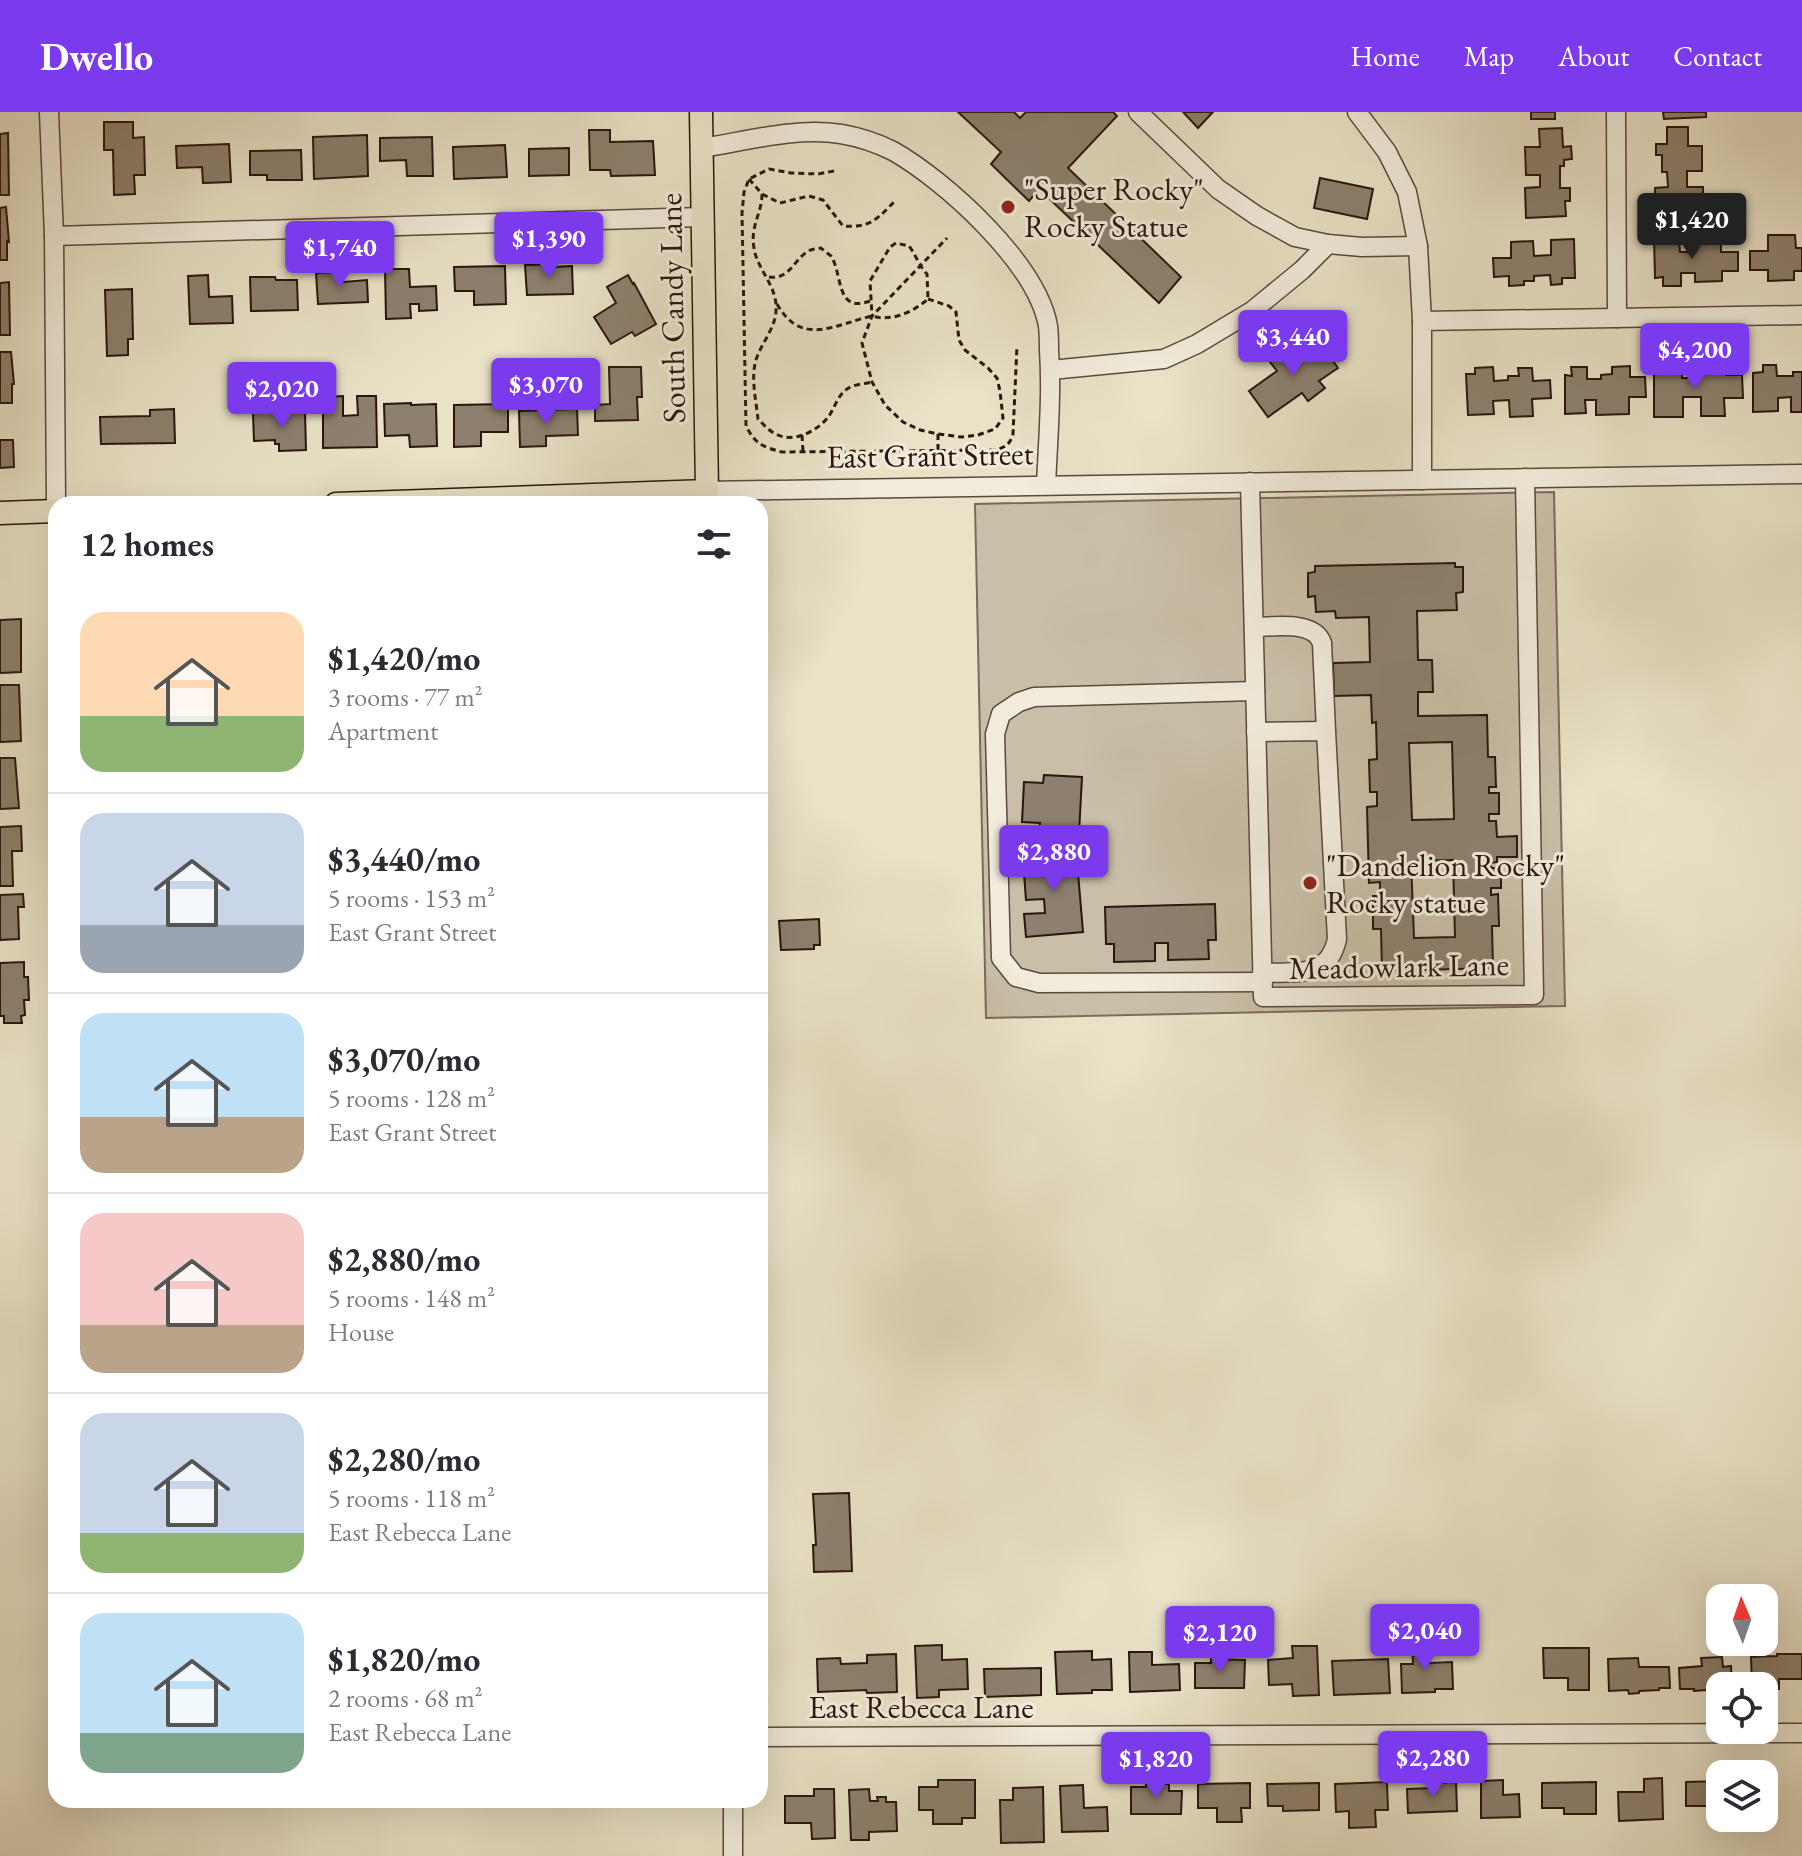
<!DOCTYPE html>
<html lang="en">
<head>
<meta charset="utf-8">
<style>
  :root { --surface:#fff; --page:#f2f2f3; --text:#2b2b33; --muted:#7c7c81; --line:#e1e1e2; --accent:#7c3aed }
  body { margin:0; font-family:"EB Garamond",serif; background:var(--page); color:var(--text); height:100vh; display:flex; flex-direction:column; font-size:30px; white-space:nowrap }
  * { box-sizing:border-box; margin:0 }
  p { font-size:26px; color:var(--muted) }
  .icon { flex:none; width:44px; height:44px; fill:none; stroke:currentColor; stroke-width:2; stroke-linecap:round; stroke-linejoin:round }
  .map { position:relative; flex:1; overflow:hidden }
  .drawer { position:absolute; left:48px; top:384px; width:720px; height:1312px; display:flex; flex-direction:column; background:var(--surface); border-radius:24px; box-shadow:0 8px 32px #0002 }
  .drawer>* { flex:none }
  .needle { width:52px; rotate:358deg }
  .buttons { position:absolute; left:1706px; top:1472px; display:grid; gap:16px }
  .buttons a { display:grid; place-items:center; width:72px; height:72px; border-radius:16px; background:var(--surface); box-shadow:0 8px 32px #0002; font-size:40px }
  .price { position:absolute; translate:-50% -68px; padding:0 18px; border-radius:8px; background:var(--accent); color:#fff; font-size:26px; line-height:52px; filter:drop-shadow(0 2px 4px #0008) }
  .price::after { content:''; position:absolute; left:50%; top:48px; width:24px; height:18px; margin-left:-12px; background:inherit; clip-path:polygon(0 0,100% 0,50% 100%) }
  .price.on { background:#222; color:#fff }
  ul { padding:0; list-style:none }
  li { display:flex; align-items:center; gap:24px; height:200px; padding:0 32px }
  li+li { border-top:2px solid var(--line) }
  li span { display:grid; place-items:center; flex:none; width:224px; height:160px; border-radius:24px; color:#555 }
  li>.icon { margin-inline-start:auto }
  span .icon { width:96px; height:96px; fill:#fffc; stroke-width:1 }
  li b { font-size:34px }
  h2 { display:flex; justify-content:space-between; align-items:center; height:96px; padding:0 32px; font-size:34px }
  header { display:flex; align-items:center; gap:48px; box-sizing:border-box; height:112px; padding:0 40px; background:var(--accent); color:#fff }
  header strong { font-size:38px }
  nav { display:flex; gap:44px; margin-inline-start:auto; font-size:28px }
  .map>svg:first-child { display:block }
  .green { fill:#c9bfa8; stroke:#7a6a5b; stroke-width:2 }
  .building { fill:#8d806e; stroke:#2a160e; stroke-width:2; fill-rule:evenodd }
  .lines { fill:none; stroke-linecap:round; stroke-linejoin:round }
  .minor-casing { stroke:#5a493c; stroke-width:21 }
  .major-casing { stroke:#2a160e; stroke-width:25 }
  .path { stroke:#2a160e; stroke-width:3; stroke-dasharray:6 4; stroke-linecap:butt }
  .minor { stroke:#f1ecdb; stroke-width:18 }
  .major { stroke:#e9e2c7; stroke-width:22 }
  .poi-dot { fill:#8f2418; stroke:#f1ecdb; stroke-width:3 }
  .labels { text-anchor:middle; stroke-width:6; stroke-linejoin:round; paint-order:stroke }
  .poi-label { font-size:32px; fill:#2a160e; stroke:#f1ecdb; text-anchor:start }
  .street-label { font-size:32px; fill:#2a160e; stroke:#f1ecdb }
</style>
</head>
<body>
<header>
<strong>Dwello</strong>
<nav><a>Home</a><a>Map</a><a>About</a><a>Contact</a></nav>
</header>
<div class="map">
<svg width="1802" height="1744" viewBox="0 0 1802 1744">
  <rect width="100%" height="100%" fill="#e9e2c7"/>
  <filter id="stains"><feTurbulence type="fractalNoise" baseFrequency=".0025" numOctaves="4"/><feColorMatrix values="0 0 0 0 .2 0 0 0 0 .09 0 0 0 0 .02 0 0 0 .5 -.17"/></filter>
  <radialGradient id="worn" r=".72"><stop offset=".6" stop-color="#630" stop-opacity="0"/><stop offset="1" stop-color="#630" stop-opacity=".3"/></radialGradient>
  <!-- green -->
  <polygon class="green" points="1554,380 1565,894 986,906 975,392"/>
  <!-- building -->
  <g class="building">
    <polygon points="958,0 1014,0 1020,6 1026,0 1113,0 1117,4 1068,56 1181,165 1159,191 1039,77 1029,89 991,52 1001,40"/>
    <polygon points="1183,0 1213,0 1198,16"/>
    <rect x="1531" y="0" width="24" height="7"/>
    <polygon points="1663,0 1706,0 1706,5 1664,7"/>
    <polygon points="104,10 133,10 133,26 144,25 145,63 134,63 135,82 114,83 113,38 104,38"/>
    <polygon points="1667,15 1688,15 1688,34 1702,34 1702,59 1687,59 1687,75 1703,75 1703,102 1660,102 1660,88 1655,88 1655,76 1668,75 1667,60 1662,60 1662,43 1656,43 1656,32 1667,32"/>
    <polygon points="1562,16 1563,35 1571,34 1572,47 1564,48 1564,54 1560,54 1560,76 1570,76 1570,89 1565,89 1566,104 1526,106 1525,76 1540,75 1540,63 1526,63 1525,35 1540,35 1539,17"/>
    <polygon points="589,18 610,18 610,30 653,29 655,63 611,64 610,58 590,58"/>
    <polygon points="8,21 9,83 0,83 0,22"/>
    <polygon points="367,23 368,64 314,67 313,25"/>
    <polygon points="432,25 433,64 407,64 406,48 380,49 380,26"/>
    <polygon points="229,32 231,70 203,71 202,55 177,56 176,34"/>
    <polygon points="505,33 507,65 454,67 453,35"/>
    <polygon points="569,36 569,63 529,64 529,37"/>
    <polygon points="301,38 302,68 267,68 267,63 250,63 250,39"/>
    <polygon points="1320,66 1373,77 1367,107 1314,96"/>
    <polygon points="6,95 9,130 7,129 7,148 0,148 0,96"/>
    <polygon points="1768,123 1795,123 1796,136 1802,136 1802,159 1794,159 1794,168 1768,169 1768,158 1750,158 1750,139 1768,139"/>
    <polygon points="1679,125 1680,140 1696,140 1696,126 1721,125 1721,140 1738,140 1738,159 1722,159 1722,169 1695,170 1695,161 1681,161 1681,174 1663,174 1663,165 1655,166 1654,126"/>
    <polygon points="1574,127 1575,166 1562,166 1562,172 1551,173 1550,163 1534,164 1534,169 1524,169 1524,173 1509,174 1509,164 1494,165 1493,146 1511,146 1511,130 1533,129 1534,144 1551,143 1551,128"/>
    <polygon points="554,152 554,155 572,154 573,182 527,183 525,153"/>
    <polygon points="505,154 506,192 474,193 474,179 455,179 454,155"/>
    <polygon points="385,157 409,157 410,175 436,174 437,198 419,199 419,192 410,192 411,206 386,207"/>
    <polygon points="343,160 343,170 367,168 368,190 318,192 316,161"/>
    <polygon points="208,163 209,185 232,184 233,211 190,212 188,164"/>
    <polygon points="628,163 633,172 634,171 656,212 635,224 632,220 611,232 594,205 616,191 607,175"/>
    <polygon points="250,165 275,165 276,168 297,168 298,198 251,199"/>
    <polygon points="9,170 10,223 0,223 0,171"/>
    <polygon points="132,177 133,227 128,227 128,243 107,244 105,178"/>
    <polygon points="1286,232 1298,249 1321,232 1338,256 1319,269 1325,276 1308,289 1302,281 1268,305 1249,279 1277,259 1267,246"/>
    <polygon points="0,240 11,240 14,272 12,272 12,291 0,291"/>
    <polygon points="1763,253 1776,253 1777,264 1793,264 1793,260 1802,260 1802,300 1791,300 1791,285 1778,286 1778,299 1753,300 1753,261 1763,260"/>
    <polygon points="1630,254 1630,265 1645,265 1646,285 1629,285 1629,302 1596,303 1596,288 1585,288 1586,301 1565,302 1565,263 1572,264 1571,255 1587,255 1587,267 1601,267 1601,263 1612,262 1612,255"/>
    <polygon points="1682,254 1682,266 1697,266 1697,261 1709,261 1709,254 1726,254 1726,263 1742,263 1743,286 1724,286 1725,304 1701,304 1701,285 1683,285 1683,305 1654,305 1654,261 1666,261 1666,255"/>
    <polygon points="609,255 641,255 642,285 637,285 638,308 595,309 595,293 610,292"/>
    <polygon points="1493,255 1494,269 1508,268 1508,264 1519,264 1518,256 1532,256 1533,269 1550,268 1551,286 1532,287 1533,304 1510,305 1509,288 1493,289 1494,302 1468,303 1466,262 1475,262 1475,256"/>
    <polygon points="343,284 343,304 358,303 357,284 376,284 377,335 323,336 323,285"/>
    <polygon points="411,291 411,293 436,292 437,334 410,335 409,323 385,324 384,292"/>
    <polygon points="508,292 508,320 481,320 481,334 454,335 454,293"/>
    <polygon points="174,297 175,331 101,332 100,305 150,304 150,298"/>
    <polygon points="577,297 578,323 546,324 546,334 520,335 519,299"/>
    <polygon points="305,300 306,338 279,339 279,332 275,332 275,328 254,329 253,301"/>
    <polygon points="0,328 13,328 14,355 0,356"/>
    <path d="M1455,451v4h8v25l-7,1 1,17 -40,1 1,49h14l1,32h-15v24l69,-1 1,42h7l1,30h-7v6h10v21h-10v7h7l1,16 20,-1v21h-20v5l-6,1v5h10v20h-10v7l7,-1 1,32h-7l1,42 -111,3 -1,-42h-8v-33h7v-14l-11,1 -2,-76 10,-1v-14h-7l-1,-32 8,-1 -1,-37 -4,1 -1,-28 -37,1 -1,-33 37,-1 -1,-45 -33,1 -1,-7 -19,1 -1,-16 -7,1v-24l7,-1v-6zM1452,630l2,77 -42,1 -3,-77zM1453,748l2,77 -41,1 -3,-77z"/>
    <polygon points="21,507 21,560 0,561 0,508"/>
    <polygon points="0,573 19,573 21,629 0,630"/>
    <polygon points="0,646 15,646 19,696 0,697"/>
    <polygon points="1044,663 1082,665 1079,721 1039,719 1040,711 1022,710 1024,670 1043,671"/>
    <polygon points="21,714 22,739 12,739 13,774 0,774 0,715"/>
    <polygon points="1076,737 1083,820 1026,825 1024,802 1045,801 1044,787 1026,788 1023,748 1040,747 1039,739"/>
    <polygon points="23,782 24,795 18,795 19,827 0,828 0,783"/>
    <polygon points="1215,792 1216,828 1208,828 1209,847 1168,848 1168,831 1155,831 1155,849 1114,850 1114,832 1106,832 1105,795"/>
    <polygon points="819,807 820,833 814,833 814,837 781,838 779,809"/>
    <polygon points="24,850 24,865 28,865 29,888 24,888 25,903 21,904 22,911 4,911 4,904 0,904 0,851"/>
    <polygon points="849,1381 852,1459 814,1460 813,1433 816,1433 813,1382"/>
    <polygon points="1429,1530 1430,1551 1452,1550 1453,1577 1435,1577 1435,1580 1402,1581 1401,1552 1413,1552 1412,1531"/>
    <polygon points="942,1533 942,1548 967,1547 968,1577 939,1578 939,1585 917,1586 915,1534"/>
    <polygon points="1292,1534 1317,1534 1319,1583 1293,1584 1292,1572 1269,1573 1268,1548 1293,1546"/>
    <polygon points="1543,1536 1589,1536 1589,1578 1568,1578 1568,1566 1544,1566"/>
    <polygon points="1092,1539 1092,1548 1111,1547 1112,1578 1092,1578 1092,1581 1057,1582 1055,1540"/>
    <polygon points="1129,1540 1152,1540 1152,1553 1179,1552 1180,1578 1130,1580"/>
    <polygon points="896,1542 897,1580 867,1581 866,1578 818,1580 817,1547 840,1546 841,1552 867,1551 867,1543"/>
    <polygon points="1777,1542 1802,1542 1802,1567 1779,1567 1779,1577 1764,1577 1764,1574 1752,1574 1751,1545 1777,1544"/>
    <polygon points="1722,1545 1723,1555 1731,1554 1732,1574 1720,1574 1720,1577 1694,1579 1694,1577 1680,1577 1679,1556 1702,1554 1701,1546"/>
    <polygon points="1638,1546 1639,1555 1669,1555 1670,1576 1659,1576 1659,1578 1639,1579 1639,1581 1629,1582 1628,1578 1609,1579 1608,1547"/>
    <polygon points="1211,1547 1245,1548 1244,1576 1195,1576 1195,1551 1211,1551"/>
    <polygon points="1388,1547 1390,1581 1334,1583 1332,1549"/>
    <polygon points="1041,1556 1041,1583 985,1585 984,1557"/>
    <polygon points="1662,1666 1663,1707 1619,1709 1618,1680 1644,1680 1644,1667"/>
    <polygon points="938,1668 975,1668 975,1706 962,1706 962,1712 933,1712 933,1698 919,1698 919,1675 938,1675"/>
    <polygon points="1503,1668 1503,1683 1519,1682 1520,1705 1481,1706 1481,1669"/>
    <polygon points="1720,1669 1720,1694 1686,1694 1686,1670"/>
    <polygon points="1387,1670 1388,1698 1375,1698 1376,1715 1349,1716 1349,1699 1336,1700 1335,1672"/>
    <polygon points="1456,1670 1457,1699 1408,1701 1407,1677 1434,1676 1434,1671"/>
    <polygon points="1596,1670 1596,1702 1564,1702 1564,1696 1542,1696 1542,1671"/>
    <polygon points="1250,1671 1250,1696 1241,1696 1242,1710 1217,1710 1217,1696 1198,1696 1198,1672"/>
    <polygon points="1319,1671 1319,1698 1283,1699 1283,1694 1268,1694 1267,1672"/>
    <polygon points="1146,1672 1169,1672 1169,1679 1182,1679 1181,1702 1131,1702 1131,1675 1146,1675"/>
    <polygon points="1083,1673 1084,1696 1107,1695 1108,1719 1062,1720 1060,1674"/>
    <polygon points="1043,1675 1044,1730 1001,1731 1000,1688 1013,1688 1013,1676"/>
    <polygon points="814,1677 834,1677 835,1726 812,1727 811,1711 785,1711 785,1684 814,1684"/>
    <polygon points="869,1677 870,1689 878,1689 877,1685 886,1685 886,1690 896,1690 897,1719 869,1720 869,1728 851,1728 849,1678"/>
  </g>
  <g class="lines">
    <defs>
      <g id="minor">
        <polyline points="49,0 54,124 56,392"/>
        <polyline points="1138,0 1218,77 1257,104 1295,125 1328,132 1362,135 1418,134"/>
        <polyline points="1357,0 1387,40 1407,80 1418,134 1422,209"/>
        <polyline points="1616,0 1617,206"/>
        <path d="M702,36c45,-7 93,-21 139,-14 18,3 36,9 52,17 53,30 144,113 155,175 1,8 1,16 1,24 3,45 -1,90 -3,135"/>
        <polyline points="54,124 702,105"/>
        <polyline points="1051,258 1164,247 1197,232 1252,199 1302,158 1328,132"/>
        <polyline points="1422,368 1422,209 1802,203"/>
        <polyline points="1250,370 1263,885 1534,883 1525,366"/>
        <polyline points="707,392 707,379 1802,362"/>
        <path d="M1254,515c20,0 60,-7 68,16l4,88"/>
        <polyline points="1255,579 1034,585 1019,590 1001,602 995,622 1001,846 1016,865 1039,871 1263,870"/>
        <path d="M1256,620l70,-1 11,208c-9,41 -41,32 -75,34"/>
        <polyline points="760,1625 1802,1621"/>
        <polyline points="733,1688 733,1744"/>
      </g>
      <g id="major">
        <polyline points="336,392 707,379 701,0"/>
        <polyline points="0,401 56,399"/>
      </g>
    </defs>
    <!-- minor casing -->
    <use href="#minor" class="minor-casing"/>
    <!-- major casing -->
    <use href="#major" class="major-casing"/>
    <!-- path -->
    <g class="path">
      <path d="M834,59l-16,3 -27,-1 -22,-4 -20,10 -5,13 -2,21 4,213c9,18 17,21 36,26l214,-2c10,-3 14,-6 17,-16l4,-88"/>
      <path d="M749,67l13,15 18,9 29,-7 14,4 20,26c28,2 34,-7 53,-26"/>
      <path d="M762,82c0,20 -12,31 -8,54 3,22 24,38 22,63 -1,17 -13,30 -19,46 -7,18 -1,43 1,62 6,6 12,13 20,16 17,8 41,-5 51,-19 6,-9 9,-21 18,-27 7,-5 18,-5 25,-7"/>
      <path d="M769,165c20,3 24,-16 39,-26 4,-2 9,-2 13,-3 2,2 9,7 10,8 12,18 4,58 39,45"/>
      <polyline points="928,187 949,194 956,200 959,228 965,238 988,256 997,266 1000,279 1003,306 995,317 978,323 961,325 938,322 920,318 903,310 885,293 872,270 862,231 872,204 947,126"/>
      <path d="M777,192c24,43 57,21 95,12 20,6 41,-4 56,-17l-1,-25c-8,-8 -11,-19 -18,-28l-13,-3 -6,4 -20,34 2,35"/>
      <polyline points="938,322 938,338"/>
      <polyline points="802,323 803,340"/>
    </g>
    <!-- minor -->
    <use href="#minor" class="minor"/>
    <!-- major -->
    <use href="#major" class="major"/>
  </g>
  <!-- markers -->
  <g class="poi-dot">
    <circle cx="1008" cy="95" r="8"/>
    <circle cx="1310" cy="771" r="8"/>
  </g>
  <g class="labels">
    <!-- poi labels -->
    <g class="poi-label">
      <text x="1024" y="88">"Super Rocky"<tspan x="1024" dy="37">Rocky Statue</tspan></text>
      <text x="1326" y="764">"Dandelion Rocky"<tspan x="1326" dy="37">Rocky statue</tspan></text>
    </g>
    <!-- street labels -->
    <g class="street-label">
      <text transform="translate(672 196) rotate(-91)" y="11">South Candy Lane</text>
      <text transform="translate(930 343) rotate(-1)" y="11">East Grant Street</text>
      <text transform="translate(1399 854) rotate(-1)" y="11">Meadowlark Lane</text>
      <text x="921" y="1606">East Rebecca Lane</text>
    </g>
  </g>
  <rect width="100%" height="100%" filter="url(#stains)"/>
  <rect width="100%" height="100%" fill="url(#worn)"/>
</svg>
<div class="buttons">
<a><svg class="needle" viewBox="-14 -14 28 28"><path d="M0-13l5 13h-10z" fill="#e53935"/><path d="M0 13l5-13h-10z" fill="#7c7c81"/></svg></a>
<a><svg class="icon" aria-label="locate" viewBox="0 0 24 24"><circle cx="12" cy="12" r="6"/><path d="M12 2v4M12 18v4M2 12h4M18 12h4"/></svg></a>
<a><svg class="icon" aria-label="layers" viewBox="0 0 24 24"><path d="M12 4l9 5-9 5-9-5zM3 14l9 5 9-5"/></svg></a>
</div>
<b class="price on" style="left:1692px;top:149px">$1,420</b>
<b class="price" style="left:549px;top:168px">$1,390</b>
<b class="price" style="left:340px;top:177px">$1,740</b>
<b class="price" style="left:1293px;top:266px">$3,440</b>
<b class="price" style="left:1695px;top:279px">$4,200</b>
<b class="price" style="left:546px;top:314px">$3,070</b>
<b class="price" style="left:282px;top:318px">$2,020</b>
<b class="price" style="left:1054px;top:781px">$2,880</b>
<b class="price" style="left:1425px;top:1560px">$2,040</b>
<b class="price" style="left:1220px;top:1562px">$2,120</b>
<b class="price" style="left:1433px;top:1687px">$2,280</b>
<b class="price" style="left:1156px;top:1688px">$1,820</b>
<section class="drawer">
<h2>12 homes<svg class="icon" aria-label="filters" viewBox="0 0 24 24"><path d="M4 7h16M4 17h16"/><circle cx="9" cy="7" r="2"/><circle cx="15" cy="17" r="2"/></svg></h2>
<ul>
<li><span style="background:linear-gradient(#ffd9b3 65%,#8fb573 0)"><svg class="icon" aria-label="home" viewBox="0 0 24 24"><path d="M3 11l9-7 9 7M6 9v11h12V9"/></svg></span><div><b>$1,420/mo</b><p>3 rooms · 77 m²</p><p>Apartment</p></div></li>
<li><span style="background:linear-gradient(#c9d6e8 70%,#9aa5b1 0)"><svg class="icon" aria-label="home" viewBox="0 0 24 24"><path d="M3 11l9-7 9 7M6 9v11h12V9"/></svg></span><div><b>$3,440/mo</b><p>5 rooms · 153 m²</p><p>East Grant Street</p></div></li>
<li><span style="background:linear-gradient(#bfe0f5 65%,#b9a48a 0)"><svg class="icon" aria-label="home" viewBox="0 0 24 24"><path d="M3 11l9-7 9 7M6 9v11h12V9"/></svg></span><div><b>$3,070/mo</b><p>5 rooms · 128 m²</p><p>East Grant Street</p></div></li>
<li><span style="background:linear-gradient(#f6c9c9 70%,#b9a48a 0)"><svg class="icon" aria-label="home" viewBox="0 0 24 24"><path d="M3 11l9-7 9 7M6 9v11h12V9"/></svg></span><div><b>$2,880/mo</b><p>5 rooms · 148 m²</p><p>House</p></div></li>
<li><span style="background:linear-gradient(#c9d6e8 75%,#8fb573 0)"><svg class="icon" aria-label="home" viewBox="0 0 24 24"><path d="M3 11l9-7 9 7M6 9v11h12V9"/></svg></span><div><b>$2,280/mo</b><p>5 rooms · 118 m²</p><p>East Rebecca Lane</p></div></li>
<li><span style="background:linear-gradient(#bfe0f5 75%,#7fa58c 0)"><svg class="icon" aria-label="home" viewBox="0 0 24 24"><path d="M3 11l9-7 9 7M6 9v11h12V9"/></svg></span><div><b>$1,820/mo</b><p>2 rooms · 68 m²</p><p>East Rebecca Lane</p></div></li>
</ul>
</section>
</div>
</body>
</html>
